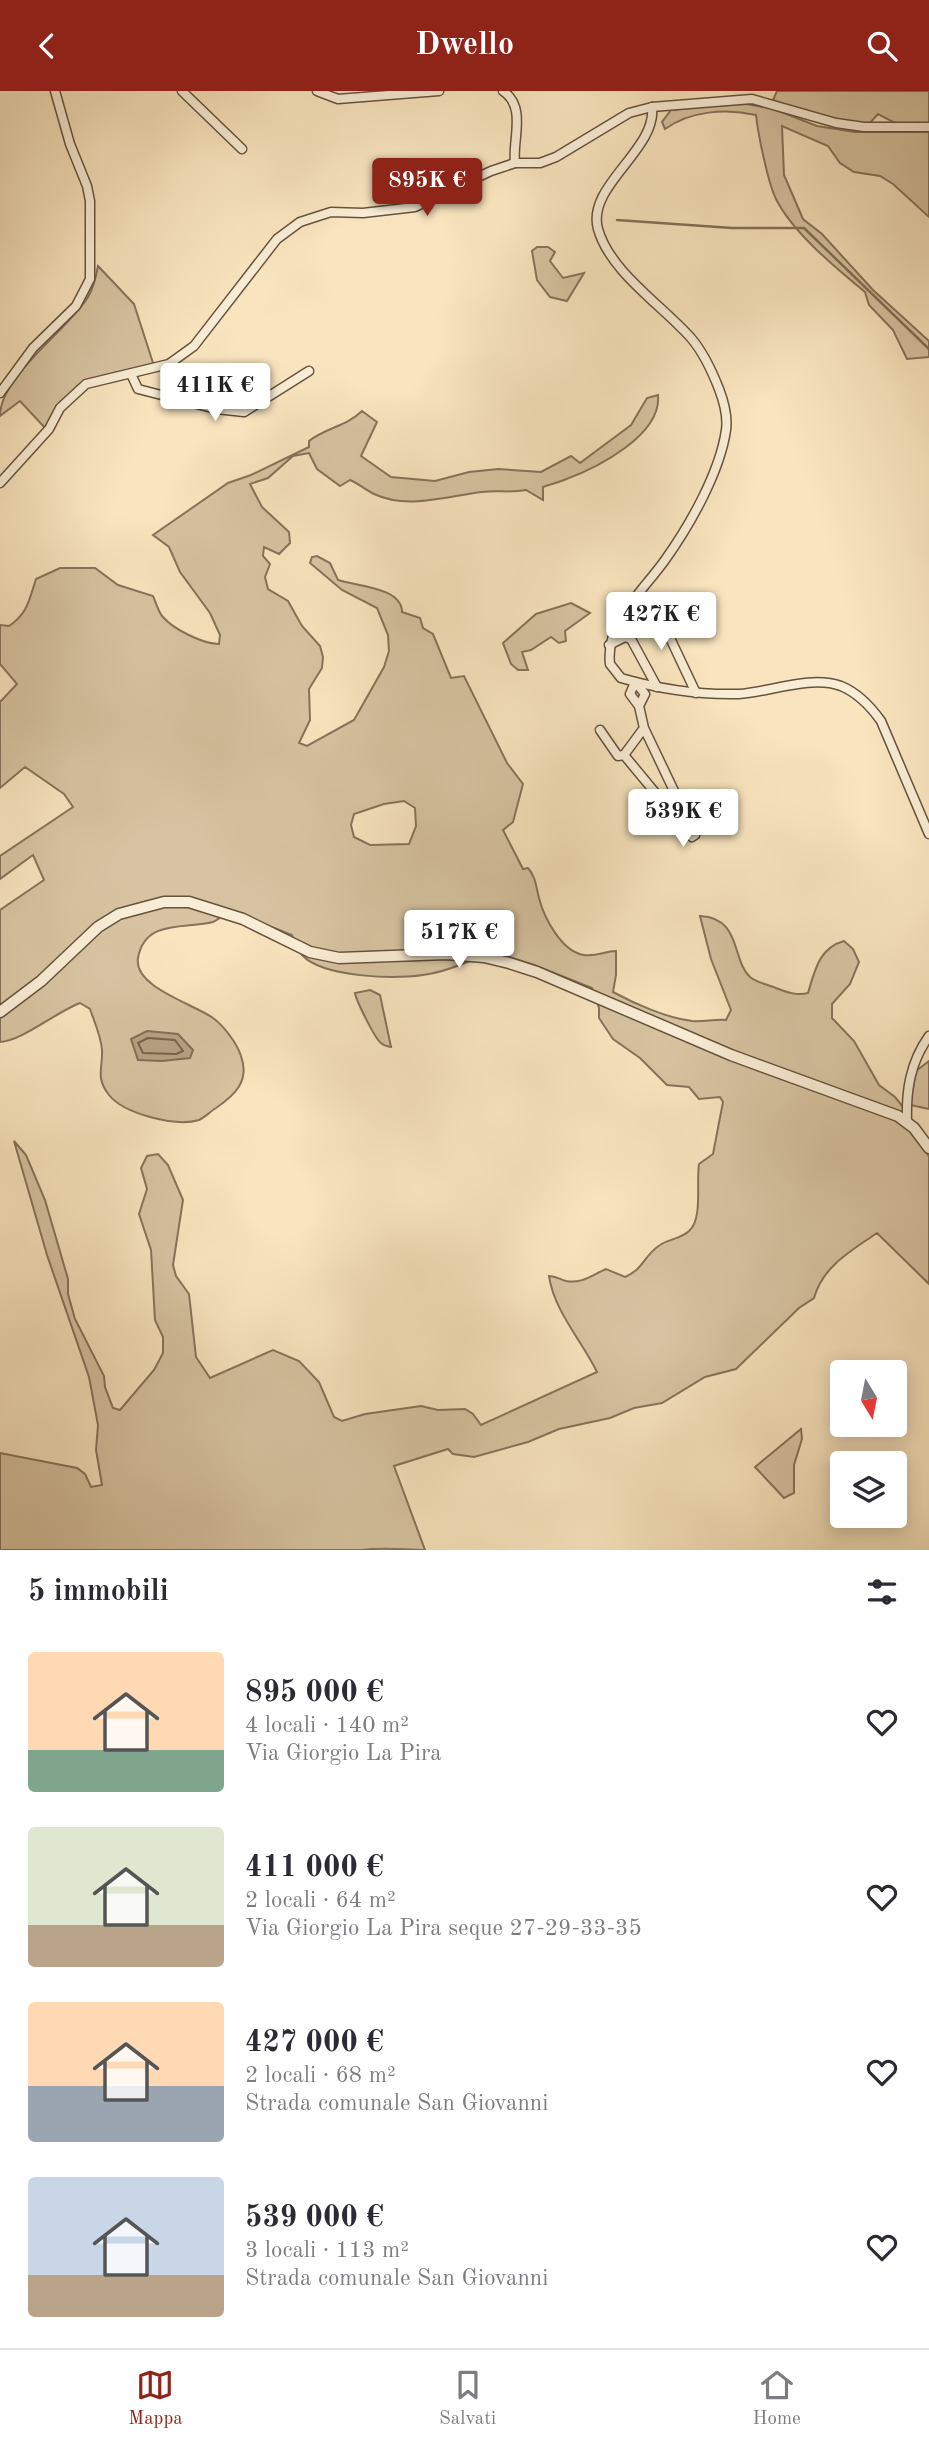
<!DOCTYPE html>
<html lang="it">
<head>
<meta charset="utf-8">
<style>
  :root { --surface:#fff; --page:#f2f2f3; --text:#2b2b33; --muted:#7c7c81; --line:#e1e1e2; --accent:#8f2418 }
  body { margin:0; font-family:"Old Standard TT",serif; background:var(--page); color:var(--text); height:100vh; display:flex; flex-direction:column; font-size:26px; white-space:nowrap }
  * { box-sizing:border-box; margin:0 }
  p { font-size:23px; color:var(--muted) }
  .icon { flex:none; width:38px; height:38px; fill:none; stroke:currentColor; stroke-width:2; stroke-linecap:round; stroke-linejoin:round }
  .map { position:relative; height:1459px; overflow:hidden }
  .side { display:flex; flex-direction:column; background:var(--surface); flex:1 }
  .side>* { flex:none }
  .needle { width:46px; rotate:170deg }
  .buttons { position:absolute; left:830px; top:1269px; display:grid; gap:14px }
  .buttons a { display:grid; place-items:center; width:77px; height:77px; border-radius:7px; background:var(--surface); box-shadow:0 4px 18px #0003; font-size:35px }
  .price { position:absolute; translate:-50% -60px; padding:0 16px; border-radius:7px; background:#fff; color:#222; font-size:23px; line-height:46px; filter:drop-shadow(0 2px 4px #0008) }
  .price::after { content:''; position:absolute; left:50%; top:42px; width:21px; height:16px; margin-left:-10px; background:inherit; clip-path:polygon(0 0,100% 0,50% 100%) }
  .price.current { background:var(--accent); color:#fff }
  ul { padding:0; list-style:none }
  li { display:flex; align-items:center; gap:21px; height:175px; padding:0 28px }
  li span { display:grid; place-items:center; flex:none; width:196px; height:140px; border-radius:7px; color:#555 }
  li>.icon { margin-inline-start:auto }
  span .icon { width:84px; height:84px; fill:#fffc; stroke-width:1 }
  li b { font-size:30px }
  h2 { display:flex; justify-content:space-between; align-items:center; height:84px; padding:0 28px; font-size:30px }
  header { display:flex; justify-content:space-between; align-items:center; height:91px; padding:0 28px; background:var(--accent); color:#fff; font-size:32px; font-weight:600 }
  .dock { display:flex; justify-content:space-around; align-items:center; height:98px; border-top:2px solid var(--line); background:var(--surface); font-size:19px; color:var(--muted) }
  .dock a { display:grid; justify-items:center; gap:4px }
  .dock .current { color:var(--accent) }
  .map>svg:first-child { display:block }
  .green { fill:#d7c3a1; stroke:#86735a; stroke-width:2; fill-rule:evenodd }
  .water { fill:#b6a284; stroke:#826f57; stroke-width:2 }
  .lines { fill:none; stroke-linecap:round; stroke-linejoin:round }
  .shore { stroke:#76624c; stroke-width:2 }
  .stream { stroke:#826f57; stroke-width:2.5 }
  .minor-casing { stroke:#66533e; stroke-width:11 }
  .tertiary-casing { stroke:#66533e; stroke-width:13 }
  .minor { stroke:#faedd5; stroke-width:8 }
  .tertiary { stroke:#faedd5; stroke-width:10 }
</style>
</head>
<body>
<header><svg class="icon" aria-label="back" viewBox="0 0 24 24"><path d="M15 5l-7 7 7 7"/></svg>Dwello<svg class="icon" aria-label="search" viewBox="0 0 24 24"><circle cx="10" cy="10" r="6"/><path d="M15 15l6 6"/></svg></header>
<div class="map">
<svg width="929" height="1459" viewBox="0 0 929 1459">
  <rect width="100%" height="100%" fill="#f8e4be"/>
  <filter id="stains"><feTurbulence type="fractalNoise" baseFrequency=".00286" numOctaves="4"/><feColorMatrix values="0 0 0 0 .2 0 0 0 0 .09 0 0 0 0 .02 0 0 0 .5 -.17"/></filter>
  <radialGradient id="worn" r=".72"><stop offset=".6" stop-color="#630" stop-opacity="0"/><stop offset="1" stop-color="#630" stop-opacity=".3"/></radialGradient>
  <!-- green -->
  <g class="green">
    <path d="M777,0h152v33h-32l-19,-10 -9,10c-34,-2 -65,-11 -96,-24z"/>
    <path d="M740,12l31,5 46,18 38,6h74v85l-36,-33 -13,-8 -26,-4 -14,-9 -12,-17 -46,-20 2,49 19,44 19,15 51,56 56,51v16l-22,2 -14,-29 -24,-25 -4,-13c-29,-24 -72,-59 -89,-93 -8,-16 -18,-65 -20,-84 -30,-7 -66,-4 -91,14l-3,-7 9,-12z"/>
    <polygon points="439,78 446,99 429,109 398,116 400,94"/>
    <polygon points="537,156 548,156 555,161 550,170 563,187 584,182 567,210 550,206 537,189 532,160"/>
    <path d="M98,175l36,38 20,62 -69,16 -39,47 -26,-28 -20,15c0,-40 67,-85 88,-119 6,-10 8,-20 10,-31z"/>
    <path d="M658,304c4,40 -61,73 -94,85 -7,3 -13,4 -21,7v13l-17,-10c-16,3 -29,0 -44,2 -35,4 -74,18 -108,2 -8,-4 -15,-10 -24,-14l-10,6 -23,-17 -8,-16 -16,3 -25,22 -18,6 12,23 27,25 1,11 -11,11 -15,-7 -1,9 7,8 -5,13 3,12 20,12 14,25 18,20 3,11 -1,11 -13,21 1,31 -11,23 8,3 47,-26 30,-53 5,-16 -1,-16 -11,-27 -35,-18 -32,-27 2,-6 5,-1 13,7 8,17c17,6 64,7 64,32l18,6 3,10 10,6 18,44 13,-2 43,87 16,21 -10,38 -10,8 20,39 5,-1c8,9 8,19 11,30 5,20 23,54 45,57 12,2 21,-4 32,-4v24l-3,17c22,12 54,26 79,29 11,1 23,-2 34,-1l5,-10 -20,-51 -11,-43c42,2 31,43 50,61 7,6 17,7 26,11 10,4 21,8 32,5 7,-23 11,-45 36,-52l9,8 6,13 -9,22 -18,20v14l22,23 25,44 16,12 9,11 25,49v127l-52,-51c-26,18 -54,33 -63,65l-15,10 -63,61 -31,8 -43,26 -28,5 -24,10 -51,11 -31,13 -54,15 -21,-3 -5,-5 -54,17 31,84c-22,0 -41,-3 -63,0h-362v-97l77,15 8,6 6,13 11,-2 -6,-35 2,-25 -9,-48 -42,-122 -33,-114 12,14 19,45 23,79v15l7,25 29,57 1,11 8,21 7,2 34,-40 9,-17v-16l-8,-17 -4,-70 -12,-36 8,-25 -6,-21 6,-12 11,-2 10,11 15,35 -10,65 3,11 13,18 7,63 14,21 63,-28 26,11 20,21 15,35 8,4 23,-7 56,-8 17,4 27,-1 8,5 8,11 116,-53c-15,-31 -43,-61 -48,-96 7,0 10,3 17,5 16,3 26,-6 40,-12l19,8c19,-8 19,-22 35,-32 8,-6 21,-6 29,-14 14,-12 7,-48 10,-67l14,-10 10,-52 -3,-5 -21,2 -10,-12 -22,-2 -27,-27 -27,-19 -14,-21v-10l-7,-20 -58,-23 -43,-14c-20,10 -40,19 -62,23 -29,6 -106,4 -127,-19 -5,-5 -8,-14 -10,-20l-63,-25c-5,4 -10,10 -16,12 -28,7 -68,-3 -75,36 -5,29 56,46 75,60 10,7 24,25 28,38 9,25 -6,39 -25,52 -5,3 -12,10 -17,12 -23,7 -75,-6 -90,-25 -14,-18 -6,-26 -7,-45 -1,-14 -8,-29 -12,-41l-10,-6c-24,9 -58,38 -80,39v-132l44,-30 -11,-25 -33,24v-23l73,-49 -9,-13 -39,-27 -25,21v-86l17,-18 -17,-20v-39l9,1c19,-13 20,-26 27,-47l24,-11h35l23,17 35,11c3,6 5,16 10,21 10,12 40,27 56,27l1,-9 -10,-22 -30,-41 -11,-25 -16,-12 75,-52 23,-8 58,-28v-6c16,-13 38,-15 53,-30l15,11 -16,34 30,21 44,4 34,-9 29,-3 43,3 30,-16 9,7 51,-38 16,-27zM404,710l11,7 1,18 -7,18 -39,1 -16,-8 -3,-12 3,-11 30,-10z"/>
    <polygon points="571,512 590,522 565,540 566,550 559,552 551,546 531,559 522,561 528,579 518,579 511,573 503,552 536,523"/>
    <path d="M370,899l10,5 11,52c-4,-1 -7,-1 -10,-4 -6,-4 -25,-43 -26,-50z"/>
    <polygon points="929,970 929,1018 910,1014 916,980"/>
    <polygon points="801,1338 802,1348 794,1374 794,1402 784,1407 755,1376"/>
  </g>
  <!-- water -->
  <polygon class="water" points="147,940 178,943 193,959 190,967 162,970 138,969 131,948"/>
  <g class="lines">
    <!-- shore -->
    <polygon class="shore" points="148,947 175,949 183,960 176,963 143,962 138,952"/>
    <!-- stream -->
    <polyline class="stream" points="617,129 732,137 804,137 929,258"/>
    <defs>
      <g id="minor">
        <polyline points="182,0 242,58"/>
        <polyline points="317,0 338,8 439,0"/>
        <path d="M503,0c24,16 9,49 12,72"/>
        <path d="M652,16c5,43 -66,79 -54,122 12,43 65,77 93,109 12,14 21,33 28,51 5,13 9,27 7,41 -6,42 -36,95 -61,130 -22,31 -60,63 -55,104l11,14c38,11 78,17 118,16 31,-2 71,-19 102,-8 17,7 30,21 40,35l48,113"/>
        <polyline points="131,283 138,298 216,318 244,321 309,280"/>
        <polyline points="0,302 33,257 76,215 90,188 90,110 87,95 70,53 55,0"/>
        <polyline points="0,392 49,338 60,317 86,293 169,273 194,255 277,148 300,131 331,121 363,122 415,116 491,80 515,72 540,72 556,66 629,22 652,16 752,8 836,32 864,36 929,36"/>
        <polyline points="628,521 648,511 654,513 696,602"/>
        <polyline points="609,554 625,546 631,548 657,596"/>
        <polyline points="639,615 645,603 635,591 630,603 639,615 644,637 695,744 692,746 624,664 644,637"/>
        <polyline points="600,639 618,665 624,664"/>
        <path d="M907,1031c-1,-32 3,-59 22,-86"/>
      </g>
      <polyline id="tertiary" points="0,921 41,890 98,836 119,823 164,811 189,811 243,828 310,861 339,867 446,863 484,866 509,872 537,881 731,964 898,1025 914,1037 929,1057"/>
    </defs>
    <!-- minor casing -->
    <use href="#minor" class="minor-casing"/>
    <!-- tertiary casing -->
    <use href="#tertiary" class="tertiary-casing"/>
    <!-- minor -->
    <use href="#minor" class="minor"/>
    <!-- tertiary -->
    <use href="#tertiary" class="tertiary"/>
  </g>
  <rect width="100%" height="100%" filter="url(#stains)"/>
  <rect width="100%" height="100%" fill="url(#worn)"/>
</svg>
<div class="buttons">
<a><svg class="needle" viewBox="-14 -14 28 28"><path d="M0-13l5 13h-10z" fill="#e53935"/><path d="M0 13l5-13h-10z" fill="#7c7c81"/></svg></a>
<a><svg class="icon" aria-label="layers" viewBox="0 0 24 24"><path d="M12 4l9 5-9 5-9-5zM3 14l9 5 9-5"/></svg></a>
</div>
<b class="price current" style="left:427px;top:127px">895K €</b>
<b class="price" style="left:215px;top:332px">411K €</b>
<b class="price" style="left:661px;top:561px">427K €</b>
<b class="price" style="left:683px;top:758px">539K €</b>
<b class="price" style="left:459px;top:879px">517K €</b>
</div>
<section class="side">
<h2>5 immobili<svg class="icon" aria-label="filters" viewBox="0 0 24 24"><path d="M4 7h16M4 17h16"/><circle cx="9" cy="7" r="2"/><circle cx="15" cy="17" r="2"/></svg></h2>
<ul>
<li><span style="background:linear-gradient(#ffd9b3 70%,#7fa58c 0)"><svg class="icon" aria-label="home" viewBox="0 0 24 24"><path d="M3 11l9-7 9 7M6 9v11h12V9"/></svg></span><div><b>895 000 €</b><p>4 locali · 140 m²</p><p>Via Giorgio La Pira</p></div><svg class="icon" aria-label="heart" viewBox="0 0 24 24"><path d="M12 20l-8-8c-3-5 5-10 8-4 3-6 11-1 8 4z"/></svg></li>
<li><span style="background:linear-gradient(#dfe7d0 70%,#b9a48a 0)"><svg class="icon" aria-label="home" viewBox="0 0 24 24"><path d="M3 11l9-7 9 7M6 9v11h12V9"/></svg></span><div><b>411 000 €</b><p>2 locali · 64 m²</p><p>Via Giorgio La Pira seque 27-29-33-35</p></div><svg class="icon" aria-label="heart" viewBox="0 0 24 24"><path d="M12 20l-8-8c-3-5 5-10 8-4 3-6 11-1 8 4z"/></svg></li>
<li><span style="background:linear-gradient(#ffd9b3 60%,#9aa5b1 0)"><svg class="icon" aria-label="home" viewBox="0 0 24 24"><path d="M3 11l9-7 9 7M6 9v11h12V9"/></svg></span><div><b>427 000 €</b><p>2 locali · 68 m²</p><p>Strada comunale San Giovanni</p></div><svg class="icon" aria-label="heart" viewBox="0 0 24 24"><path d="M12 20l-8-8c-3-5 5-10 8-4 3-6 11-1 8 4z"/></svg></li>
<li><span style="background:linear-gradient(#c9d6e8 70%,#b9a48a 0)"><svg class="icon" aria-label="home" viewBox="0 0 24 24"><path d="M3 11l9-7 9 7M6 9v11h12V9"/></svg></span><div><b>539 000 €</b><p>3 locali · 113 m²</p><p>Strada comunale San Giovanni</p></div><svg class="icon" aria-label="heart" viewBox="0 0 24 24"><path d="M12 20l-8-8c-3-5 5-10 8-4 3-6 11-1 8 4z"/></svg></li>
</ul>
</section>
<nav class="dock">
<a class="current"><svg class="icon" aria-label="map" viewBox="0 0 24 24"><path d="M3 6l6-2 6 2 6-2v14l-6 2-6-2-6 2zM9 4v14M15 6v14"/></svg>Mappa</a>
<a><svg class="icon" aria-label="saved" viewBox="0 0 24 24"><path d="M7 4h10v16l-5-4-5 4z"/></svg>Salvati</a>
<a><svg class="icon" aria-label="home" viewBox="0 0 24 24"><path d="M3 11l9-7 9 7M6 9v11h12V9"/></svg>Home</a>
</nav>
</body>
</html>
